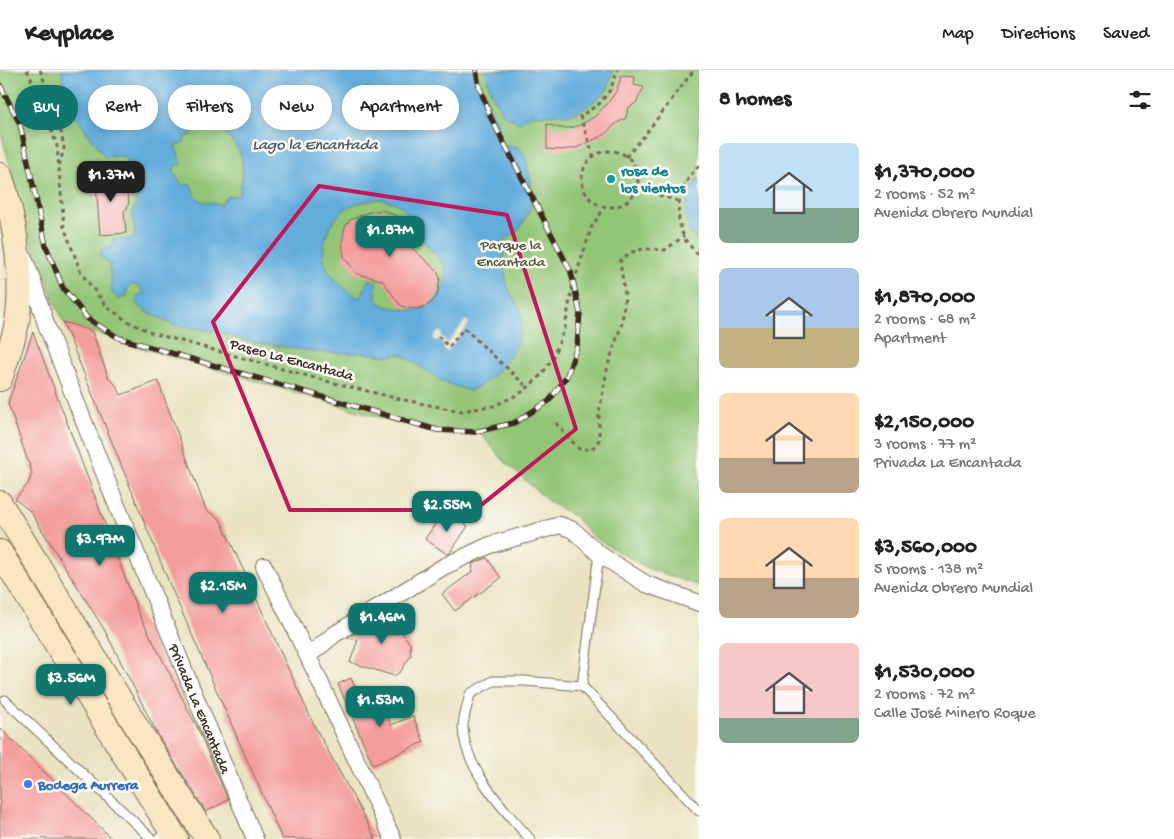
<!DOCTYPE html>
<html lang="en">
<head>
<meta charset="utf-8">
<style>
  :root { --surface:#fff; --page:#f2f2f2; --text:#222; --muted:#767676; --line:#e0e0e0; --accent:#0f766e }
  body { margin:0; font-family:"Gochi Hand",sans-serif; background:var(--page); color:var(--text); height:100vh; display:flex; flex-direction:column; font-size:19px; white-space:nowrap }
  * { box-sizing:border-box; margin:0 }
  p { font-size:16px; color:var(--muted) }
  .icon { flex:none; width:28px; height:28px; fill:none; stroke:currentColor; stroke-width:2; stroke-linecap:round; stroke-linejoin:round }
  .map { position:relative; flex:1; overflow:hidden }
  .panel { display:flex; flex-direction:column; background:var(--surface); width:475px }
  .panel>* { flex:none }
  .top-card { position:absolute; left:15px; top:15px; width:475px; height:45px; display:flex; gap:10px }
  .price { position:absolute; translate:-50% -42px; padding:0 11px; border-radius:10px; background:var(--accent); color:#fff; font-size:16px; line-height:32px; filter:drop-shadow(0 1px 2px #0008) }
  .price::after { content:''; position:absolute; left:50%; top:30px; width:15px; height:11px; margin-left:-8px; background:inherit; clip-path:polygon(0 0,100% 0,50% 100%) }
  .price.on { background:#222; color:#fff }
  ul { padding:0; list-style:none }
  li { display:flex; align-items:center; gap:15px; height:125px; padding:0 20px }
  li span { display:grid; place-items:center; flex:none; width:140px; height:100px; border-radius:8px; color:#555 }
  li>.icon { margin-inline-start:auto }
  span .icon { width:60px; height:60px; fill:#fffc; stroke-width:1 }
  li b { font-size:21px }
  h2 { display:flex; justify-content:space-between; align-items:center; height:60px; padding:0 20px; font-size:21px }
  .pill { padding:0 18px; border-radius:22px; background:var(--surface); box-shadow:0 2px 8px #0003; font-size:18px; line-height:45px }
  .pill.on { background:var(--accent); color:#fff }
  header { display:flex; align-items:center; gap:30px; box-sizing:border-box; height:70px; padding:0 25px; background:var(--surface); border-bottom:1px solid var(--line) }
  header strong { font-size:24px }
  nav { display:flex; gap:28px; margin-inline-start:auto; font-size:18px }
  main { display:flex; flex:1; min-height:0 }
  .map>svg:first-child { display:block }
  .green { fill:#92c576; stroke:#66784a }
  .water { fill:#64addc; stroke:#506c7d; fill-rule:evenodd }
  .pier { fill:#eae3c2 }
  .building { fill:#f39d9c }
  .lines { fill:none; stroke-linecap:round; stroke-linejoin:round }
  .service-casing { stroke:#786b57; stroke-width:11 }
  .minor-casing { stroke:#786b57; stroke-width:18 }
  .secondary-casing { stroke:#786b57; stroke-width:26 }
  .path { stroke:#786b57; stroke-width:3; stroke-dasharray:4 4; stroke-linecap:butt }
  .service { stroke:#fff; stroke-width:9 }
  .minor { stroke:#fff; stroke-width:16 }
  .secondary { stroke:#f9e7c3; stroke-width:24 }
  .rail-casing { stroke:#3b2a1e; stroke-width:5.5 }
  .rail { stroke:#fdfcf7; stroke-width:4; stroke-dasharray:11; stroke-linecap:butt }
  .marked { fill:none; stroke:#c2185b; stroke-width:4; stroke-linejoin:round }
  .culture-dot { fill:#0f9aa8; stroke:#fdfcf7; stroke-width:2 }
  .shop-dot { fill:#3f7fe0; stroke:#fdfcf7; stroke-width:2 }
  .labels { text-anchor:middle; stroke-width:5; stroke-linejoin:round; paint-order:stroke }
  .culture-label { font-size:15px; font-weight:bold; fill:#0d838f; stroke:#fdfcf7; text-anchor:start }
  .park-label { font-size:15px; fill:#555838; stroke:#fdfcf7 }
  .street-label { font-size:15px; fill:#3b2a1e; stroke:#fdfcf7 }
  .shop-label { font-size:15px; font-weight:bold; fill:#366cbe; stroke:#fdfcf7; text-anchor:start }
  .water-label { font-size:16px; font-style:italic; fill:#4b5e6a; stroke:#fdfcf7 }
</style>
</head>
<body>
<header>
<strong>Keyplace</strong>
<nav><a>Map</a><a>Directions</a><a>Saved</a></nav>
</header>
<main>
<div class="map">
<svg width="699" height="769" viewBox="0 0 699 769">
  <rect width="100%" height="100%" fill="#fdfcf7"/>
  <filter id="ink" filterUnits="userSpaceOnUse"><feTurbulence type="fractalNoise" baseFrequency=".02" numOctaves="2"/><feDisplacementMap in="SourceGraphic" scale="10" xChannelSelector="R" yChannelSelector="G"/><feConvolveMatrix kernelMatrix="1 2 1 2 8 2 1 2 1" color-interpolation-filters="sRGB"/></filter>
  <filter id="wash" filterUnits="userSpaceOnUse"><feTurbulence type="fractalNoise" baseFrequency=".0096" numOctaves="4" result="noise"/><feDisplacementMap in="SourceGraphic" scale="20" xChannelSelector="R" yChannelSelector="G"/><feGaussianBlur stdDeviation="1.12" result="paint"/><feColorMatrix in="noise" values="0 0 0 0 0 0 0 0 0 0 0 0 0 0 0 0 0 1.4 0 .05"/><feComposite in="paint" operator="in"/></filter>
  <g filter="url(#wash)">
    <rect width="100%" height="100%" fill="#eae3c2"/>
    <!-- green -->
    <polygon class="green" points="0,0 699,0 699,516 647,498 593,467 574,446 548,431 502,389 479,362 403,354 152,281 63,252 29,167 0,59"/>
    <!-- water -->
    <g class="water">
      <path d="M62,0h411l24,53 3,21 4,2h12l8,7 7,27v27l-12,23 -16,11c1,13 1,33 5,46 3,11 14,18 14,32 2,28 -28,62 -52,72l-30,-10 -5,-5 -34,-22 -11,2 -28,-3h-38l-71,-11 -41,-11 -39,-6 -29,-15 -8,-7 2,-7 5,-2 -3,-7 -8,-3 -5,5v7l-8,3 -7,-6 -3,-30 -9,-7 2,-8h10l1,-9 22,-1 -2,-28 3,-5v-10l-6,-12 -5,-27 -20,1 -42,-58zM217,57c28,22 29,35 22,68l-12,2 -7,8c-19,-6 -22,2 -29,-21l-8,2 -9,-12v-8l8,-2 -7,-18 9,-4v-5l6,-1 5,-6zM378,129c25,3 26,9 38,29l-5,6v4l3,2 4,-2 4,1 23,26c2,7 1,13 -1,20 -7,20 -22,27 -43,24 -9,-1 -18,-3 -25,-9v-18l-2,-2h-6l-6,16 -2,2 -3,-1c-11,-7 -24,-17 -30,-29 -10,-21 3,-50 22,-61 8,-5 19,-6 29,-8z"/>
      <polygon points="485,0 613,0 607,21 586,37 572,44 530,45 519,53 503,44 490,19"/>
      <path d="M699,107v54l-4,7c-16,-16 -8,-43 4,-61z"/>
    </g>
    <!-- pier -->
    <polygon class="pier" points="466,250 469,254 447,282 443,278 445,275 438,269 436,271 433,268 439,261 442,263 441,266 448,273"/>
    <g id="blocks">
      <!-- building -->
      <g class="building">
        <polygon points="621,6 635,7 634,15 644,17 636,33 628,38 626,48 617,53 604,65 576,78 561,80 547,79 547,54 559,58 570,58 580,55 594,47 608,33 617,20"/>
        <polygon points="119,100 121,119 126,120 129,132 127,138 124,141 126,163 100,165 95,102"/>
        <polygon points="382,140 400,147 406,155 410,176 437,201 440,208 437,226 431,233 418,239 408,238 400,235 382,210 357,204 344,187 342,172 345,157 350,150 369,142"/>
        <polygon points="63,252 92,261 108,307 116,315 121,325 158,311 206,440 220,449 313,653 376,769 282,769 170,515"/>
        <polygon points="33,262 138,542 197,657 228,730 206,742 159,667 104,559 30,441 15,429 28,414 32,403 8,333"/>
        <polygon points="445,440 468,456 450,483 447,484 425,469"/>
        <polygon points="487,488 501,508 455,541 442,524 473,501 472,494"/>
        <polygon points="395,538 404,553 398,557 410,574 411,585 401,601 394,606 350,592 358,570 348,568"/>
        <polygon points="351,608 365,641 382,633 391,655 413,646 424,672 373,695 338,614"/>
        <polygon points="0,658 112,769 0,769"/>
      </g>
    </g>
  </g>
  <g filter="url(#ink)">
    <use href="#blocks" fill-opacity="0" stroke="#786b57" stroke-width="1"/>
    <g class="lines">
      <defs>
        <g id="service">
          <polyline points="582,616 599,484"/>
          <polyline points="5,630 152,769"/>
          <polyline points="159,769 169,759"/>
          <path d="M530,769c-26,-30 -65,-69 -67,-111 0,-11 5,-24 7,-34l23,-13h32l57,5 117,125"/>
        </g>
        <g id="minor">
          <path id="s1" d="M23,186l8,20 16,51 68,174 77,188 63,150"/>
          <polyline points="264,496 313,597 393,769"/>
          <polyline points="308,586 335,564 443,497 490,475 560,455 573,460 599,484 646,514 699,533"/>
        </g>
        <g id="secondary">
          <path d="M0,105c15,41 25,110 16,152 -4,18 -11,35 -16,52"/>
          <polyline points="0,433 140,662 207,769"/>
          <polyline points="0,482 176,769"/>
        </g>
      </defs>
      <!-- service casing -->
      <use href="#service" class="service-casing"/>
      <!-- minor casing -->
      <use href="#minor" class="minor-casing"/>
      <!-- secondary casing -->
      <use href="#secondary" class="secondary-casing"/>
      <!-- path -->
      <g class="path">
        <polyline points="27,0 42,32 57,76 64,157 81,203 108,238 129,252 152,263 330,312 404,330 460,341 493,336 511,328 524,321 543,303 553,287 565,258 572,218 592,156 605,137"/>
        <polyline points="40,0 59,50 64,78 59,97"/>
        <circle cx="610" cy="109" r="28"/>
        <polyline points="594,87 580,46 599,34 610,20 618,0"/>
        <polyline points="626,87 644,66 694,0"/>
        <path d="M699,96c-21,20 -27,49 -13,75 4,5 9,10 13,15"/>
        <polyline points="636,118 678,131"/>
        <polyline points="438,266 449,277 464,258 527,317"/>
        <path d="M556,353l23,26h13l7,-9v-28l5,-26 4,-21 14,-42 3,-28 -5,-34c16,-15 26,-12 45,-11l19,-14"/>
      </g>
      <!-- service -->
      <use href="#service" class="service"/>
      <!-- minor -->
      <use href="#minor" class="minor"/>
      <!-- secondary -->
      <use href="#secondary" class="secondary"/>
      <defs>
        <polyline id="rail" points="0,15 20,54 46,176 63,218 88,249 119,268 437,360 475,362 514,353 549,331 567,306 577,276 580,243 571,202 491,48 479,16 476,0"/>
      </defs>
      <!-- rail casing -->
      <use href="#rail" class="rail-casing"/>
      <!-- rail -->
      <use href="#rail" class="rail"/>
    </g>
  </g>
  <!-- marked area -->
  <path class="marked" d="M319,116l188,29 69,214 -101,81h-185l-77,-188z"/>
  <!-- markers -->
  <circle class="culture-dot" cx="611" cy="109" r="5"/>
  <circle class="shop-dot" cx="28" cy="714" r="5"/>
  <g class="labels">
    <!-- culture labels -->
    <g class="culture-label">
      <text x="621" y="105">rosa de<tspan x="621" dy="17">los vientos</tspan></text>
    </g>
    <!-- park labels -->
    <g class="park-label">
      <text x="511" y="179">Parque la<tspan x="511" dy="17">Encantada</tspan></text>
    </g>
    <!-- street labels -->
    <g class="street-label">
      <text transform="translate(292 289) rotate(15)" y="5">Paseo La Encantada</text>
      <text dy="5" stroke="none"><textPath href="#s1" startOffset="486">Privada La Encantada</textPath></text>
    </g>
    <!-- shop labels -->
    <g class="shop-label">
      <text x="38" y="719">Bodega Aurrera</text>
    </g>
    <!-- water labels -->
    <g class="water-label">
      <text x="315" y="79">Lago la Encantada</text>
    </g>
  </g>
</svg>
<b class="price on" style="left:111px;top:133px">$1.37M</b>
<b class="price" style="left:390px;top:188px">$1.87M</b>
<b class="price" style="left:447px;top:463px">$2.55M</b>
<b class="price" style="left:100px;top:497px">$3.97M</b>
<b class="price" style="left:223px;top:544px">$2.15M</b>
<b class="price" style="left:382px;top:575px">$1.46M</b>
<b class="price" style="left:71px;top:636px">$3.56M</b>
<b class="price" style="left:380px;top:658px">$1.53M</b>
<div class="top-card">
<a class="pill on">Buy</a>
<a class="pill">Rent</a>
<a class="pill">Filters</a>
<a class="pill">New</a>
<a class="pill">Apartment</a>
</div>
</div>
<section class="panel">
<h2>8 homes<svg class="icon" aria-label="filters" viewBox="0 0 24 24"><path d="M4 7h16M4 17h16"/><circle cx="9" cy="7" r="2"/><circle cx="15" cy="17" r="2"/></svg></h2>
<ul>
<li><span style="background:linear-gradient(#bfe0f5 65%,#7fa58c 0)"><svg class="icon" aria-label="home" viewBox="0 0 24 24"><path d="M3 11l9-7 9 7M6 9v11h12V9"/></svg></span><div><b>$1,370,000</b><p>2 rooms · 52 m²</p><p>Avenida Obrero Mundial</p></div></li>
<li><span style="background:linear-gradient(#a9c7e8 60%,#c2b280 0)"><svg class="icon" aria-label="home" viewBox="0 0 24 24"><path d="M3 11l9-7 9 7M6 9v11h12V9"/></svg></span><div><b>$1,870,000</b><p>2 rooms · 68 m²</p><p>Apartment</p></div></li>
<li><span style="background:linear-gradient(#ffd9b3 65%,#b9a48a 0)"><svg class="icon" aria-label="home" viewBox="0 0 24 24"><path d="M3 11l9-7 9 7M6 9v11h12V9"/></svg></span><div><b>$2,150,000</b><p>3 rooms · 77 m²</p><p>Privada La Encantada</p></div></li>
<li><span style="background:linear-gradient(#ffd9b3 60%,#b9a48a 0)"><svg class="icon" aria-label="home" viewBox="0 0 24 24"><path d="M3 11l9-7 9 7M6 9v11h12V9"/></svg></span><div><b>$3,560,000</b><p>5 rooms · 138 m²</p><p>Avenida Obrero Mundial</p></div></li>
<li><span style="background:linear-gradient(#f6c9c9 75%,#7fa58c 0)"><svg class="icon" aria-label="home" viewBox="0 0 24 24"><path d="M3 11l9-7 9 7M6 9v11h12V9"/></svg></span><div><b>$1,530,000</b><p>2 rooms · 72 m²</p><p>Calle José Minero Roque</p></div></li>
</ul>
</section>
</main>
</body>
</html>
